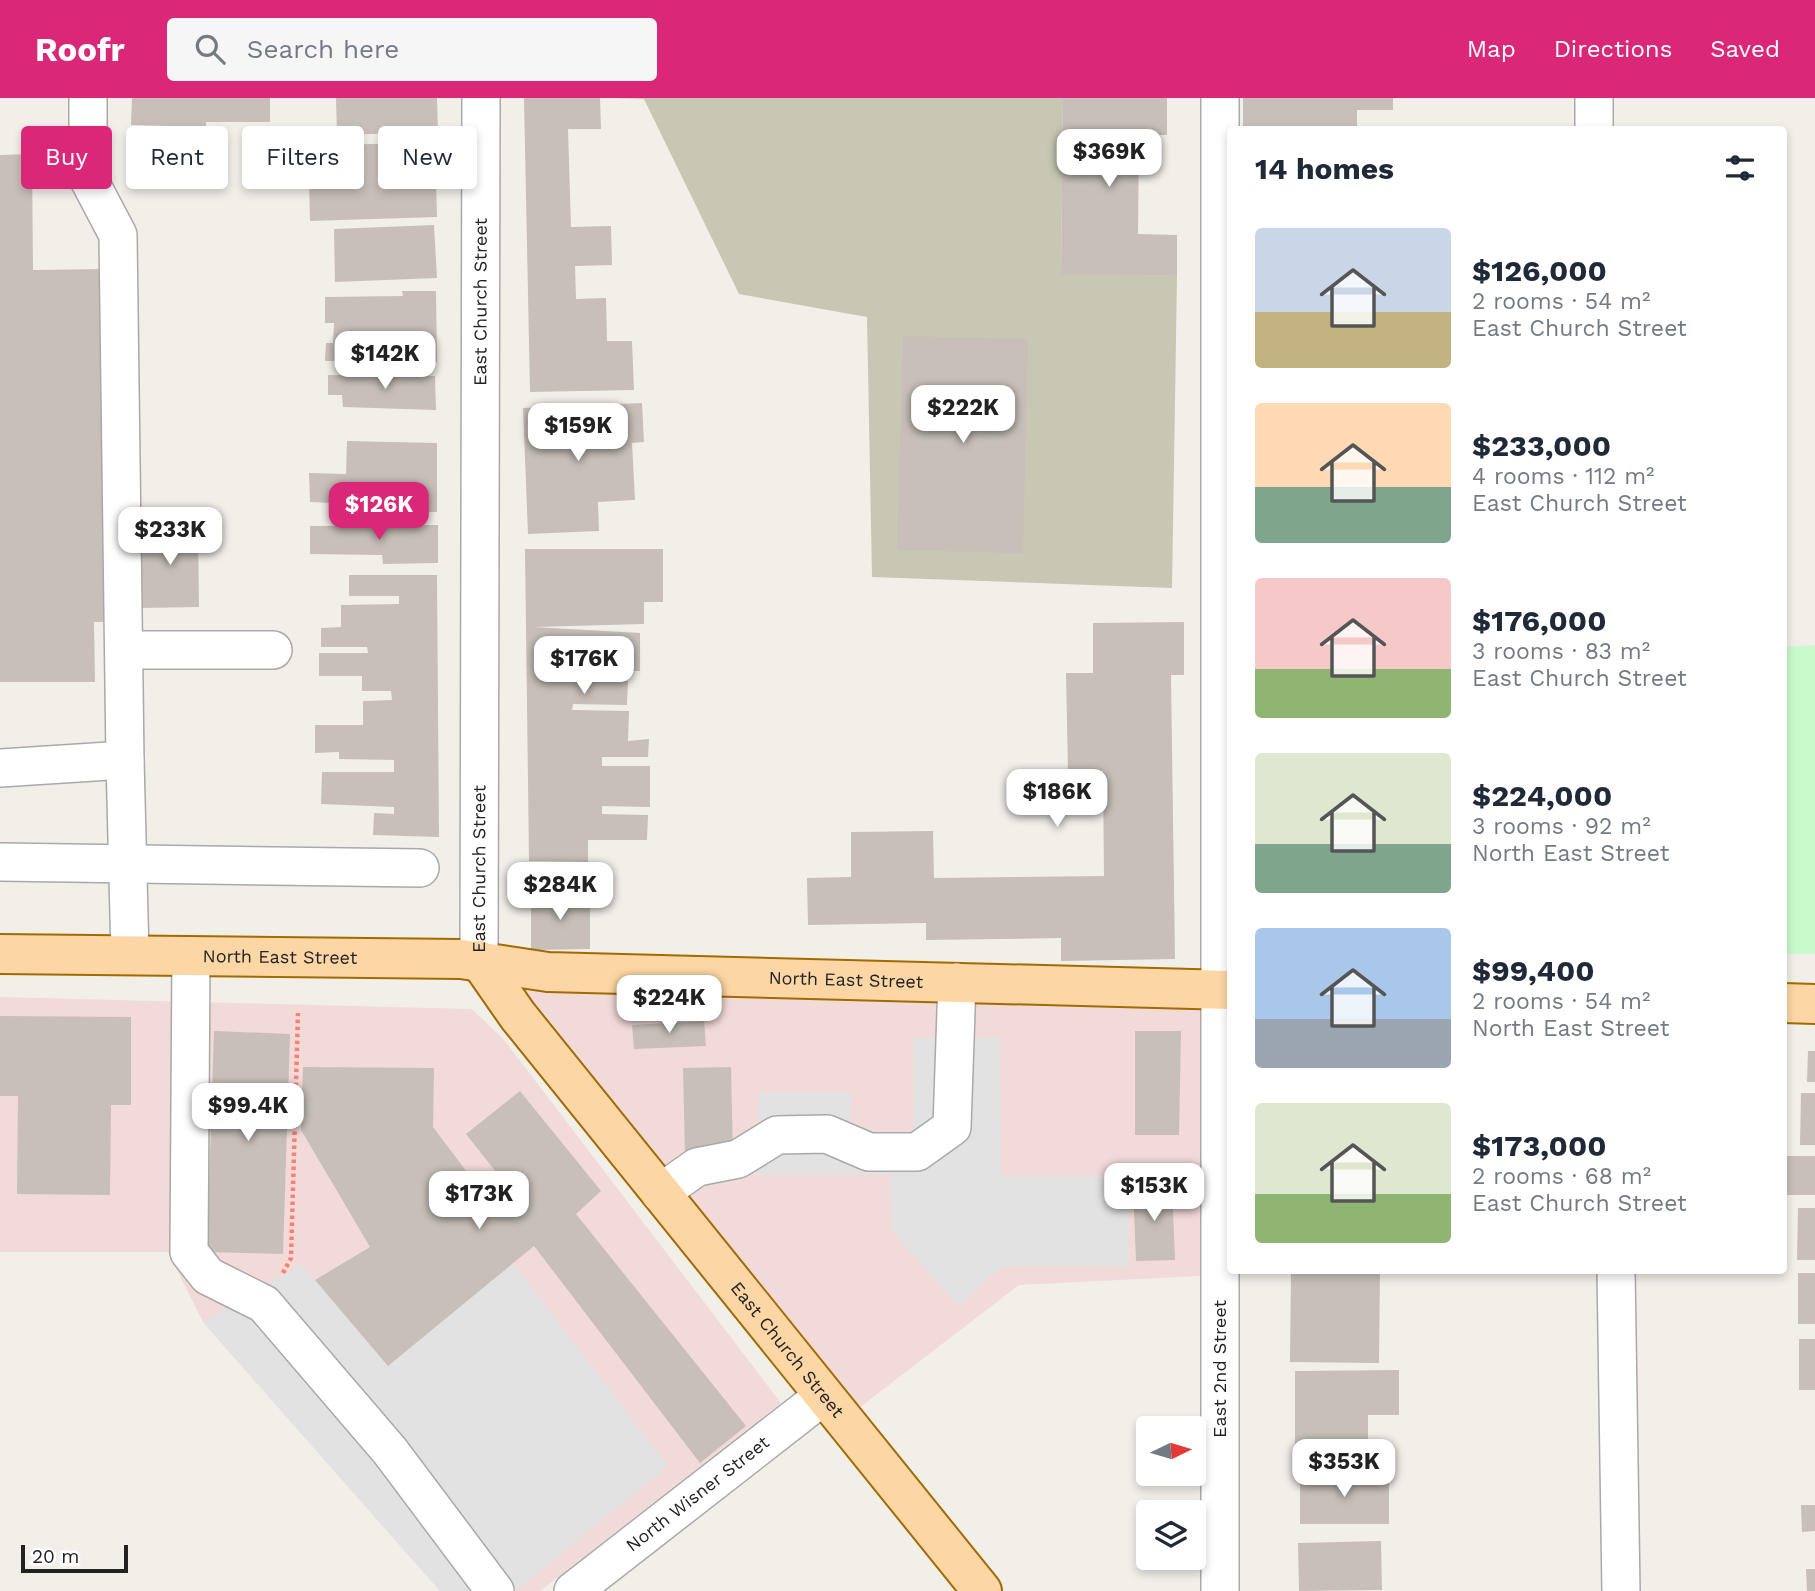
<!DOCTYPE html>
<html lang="en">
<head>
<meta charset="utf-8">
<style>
  :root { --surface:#fff; --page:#f6f6f7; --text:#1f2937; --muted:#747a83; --accent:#db2777 }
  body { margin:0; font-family:"Work Sans",sans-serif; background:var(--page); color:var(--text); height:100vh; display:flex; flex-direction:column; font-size:26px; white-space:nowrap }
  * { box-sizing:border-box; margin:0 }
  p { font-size:23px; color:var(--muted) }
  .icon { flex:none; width:38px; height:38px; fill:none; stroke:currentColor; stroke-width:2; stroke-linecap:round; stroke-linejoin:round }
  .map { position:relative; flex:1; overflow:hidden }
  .drawer { position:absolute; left:1227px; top:28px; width:560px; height:1148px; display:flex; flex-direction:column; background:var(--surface); border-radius:7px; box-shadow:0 4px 10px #0003 }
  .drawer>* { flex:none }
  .banner { position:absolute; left:21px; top:28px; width:665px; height:63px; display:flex; gap:14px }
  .needle { width:46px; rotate:85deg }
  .fabs { position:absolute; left:1136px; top:1318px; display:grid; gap:14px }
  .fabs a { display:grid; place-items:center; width:70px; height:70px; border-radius:7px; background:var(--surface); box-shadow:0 4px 10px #0003; font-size:35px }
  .scale { position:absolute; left:21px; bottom:18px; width:107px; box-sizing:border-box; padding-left:7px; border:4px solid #222; border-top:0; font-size:19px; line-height:24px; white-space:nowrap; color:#222; -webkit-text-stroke:5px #fff; paint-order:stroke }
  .price { position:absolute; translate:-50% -60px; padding:0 16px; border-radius:14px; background:#fff; color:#222; font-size:23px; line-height:46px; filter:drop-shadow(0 2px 4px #0008) }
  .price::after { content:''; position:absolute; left:50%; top:42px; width:21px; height:16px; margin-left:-10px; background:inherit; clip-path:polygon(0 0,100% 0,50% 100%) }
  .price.active { background:var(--accent); color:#fff }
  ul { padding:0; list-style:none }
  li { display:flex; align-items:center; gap:21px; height:175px; padding:0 28px }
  li span { display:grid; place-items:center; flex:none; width:196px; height:140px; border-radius:7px; color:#555 }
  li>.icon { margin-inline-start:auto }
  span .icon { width:84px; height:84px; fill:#fffc; stroke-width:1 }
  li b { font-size:30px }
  h2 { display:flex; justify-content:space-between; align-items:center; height:84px; padding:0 28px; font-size:30px }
  .tag { padding:0 24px; border-radius:7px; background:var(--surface); box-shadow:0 4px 10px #0003; font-size:24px; line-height:63px }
  .tag.active { background:var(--accent); color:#fff }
  header { display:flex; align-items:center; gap:42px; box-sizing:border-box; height:98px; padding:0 35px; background:var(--accent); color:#fff }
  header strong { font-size:33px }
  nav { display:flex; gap:38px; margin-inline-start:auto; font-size:24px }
  .search { width:490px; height:63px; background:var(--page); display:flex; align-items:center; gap:18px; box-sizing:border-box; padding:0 24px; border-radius:7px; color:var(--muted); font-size:26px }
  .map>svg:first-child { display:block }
  .commercial { fill:#f2dad9 }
  .construction { fill:#c7c7b4 }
  .park { fill:#c8facc }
  .parking { fill:#e2e2e2 }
  .building { fill:#c7bfb8 }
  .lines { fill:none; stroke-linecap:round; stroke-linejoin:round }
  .minor-casing { stroke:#a9a9a9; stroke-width:40 }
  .major-casing { stroke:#a06b00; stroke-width:42 }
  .path { stroke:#fa8072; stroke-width:4.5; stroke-dasharray:3.5 3.5; stroke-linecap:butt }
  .minor { stroke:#fff; stroke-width:37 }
  .major { stroke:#fcd6a4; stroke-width:38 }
  .labels { text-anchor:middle; stroke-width:5; stroke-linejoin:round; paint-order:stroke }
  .street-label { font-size:18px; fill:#222; stroke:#fff }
</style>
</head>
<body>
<header>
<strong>Roofr</strong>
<div class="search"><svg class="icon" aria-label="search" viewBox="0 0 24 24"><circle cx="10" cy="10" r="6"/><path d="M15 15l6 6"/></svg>Search here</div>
<nav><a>Map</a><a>Directions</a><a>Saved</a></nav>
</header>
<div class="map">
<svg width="1815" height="1493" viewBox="0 0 1815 1493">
  <rect width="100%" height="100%" fill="#f2efe9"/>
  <!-- commercial -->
  <g class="commercial">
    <polygon points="479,862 1220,891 1220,1177 1019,1187 842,1323"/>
    <polygon points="0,899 472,911 505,943 781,1305 540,1493 440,1493 203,1224 168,1154 0,1154"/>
  </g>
  <!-- construction -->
  <polygon class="construction" points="616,0 1063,0 1061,175 1177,178 1172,490 872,479 867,219 739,196 644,1"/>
  <!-- park -->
  <polygon class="park" points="1815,547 1815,856 1783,856 1783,549"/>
  <!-- parking -->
  <g class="parking">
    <polygon points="1000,939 1001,1078 1129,1078 1129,1169 1002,1169 958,1208 891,1132 890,1077 759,1077 759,994 851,994 851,1053 914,1053 913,940"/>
    <polygon points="513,1165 668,1368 516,1493 440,1493 203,1224 302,1166 388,1268"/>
  </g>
  <!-- building -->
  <g class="building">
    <polygon points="132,0 270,0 270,24 206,24 206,29 131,27"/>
    <polygon points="336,0 437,0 438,34 337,37"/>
    <polygon points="524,0 600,0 601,31 568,31 571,129 611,128 612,167 575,168 576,201 606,200 607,243 632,243 634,292 530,294"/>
    <polygon points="1063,0 1167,0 1167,37 1139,37 1138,136 1177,137 1177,178 1061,176"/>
    <polygon points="1243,0 1393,0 1393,12 1357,12 1357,32 1243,32"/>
    <polygon points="435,44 437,119 310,123 308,48"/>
    <polygon points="32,56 33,172 107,171 108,524 94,524 95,584 0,584 0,57"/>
    <polygon points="434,127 437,180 335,184 334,131"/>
    <polygon points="402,193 436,193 437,264 325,263 326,245 333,245 334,225 325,225 325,199 403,198"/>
    <polygon points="903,238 1028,241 1023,455 897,452"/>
    <polygon points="328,277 435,278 436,312 343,309 342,297 328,297"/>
    <polygon points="642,305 644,344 632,345 635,402 598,404 599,433 528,436 523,310"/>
    <polygon points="347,343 437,345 437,414 377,413 377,407 310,404 309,375 346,376"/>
    <polygon points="438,427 438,465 383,466 382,457 310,456 310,428"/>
    <polygon points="198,428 199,509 141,510 140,429"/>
    <polygon points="525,451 663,451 663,504 644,504 644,526 534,529 640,535 640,573 601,573 600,582 628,583 627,607 573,606 572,612 629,613 628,643 649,641 648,659 602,659 602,668 650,668 650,709 602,708 602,716 648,717 647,742 588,742 588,764 529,763"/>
    <polygon points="349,477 437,477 439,739 373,737 374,715 394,716 394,709 321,706 322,674 394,674 394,662 339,661 339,654 315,655 315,627 363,627 363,603 392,602 391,593 362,593 362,578 319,578 319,555 368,555 367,549 321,549 321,530 341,529 341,507 399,506 399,498 349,498"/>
    <polygon points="1184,524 1184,577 1171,577 1175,861 1061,863 1061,840 926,842 926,825 808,827 807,780 851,779 851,734 933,733 934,780 1104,778 1103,673 1068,674 1066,575 1093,575 1093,525"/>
    <polygon points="531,797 590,797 590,851 531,852"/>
    <polygon points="0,918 131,919 131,1007 111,1007 110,1097 17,1096 18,998 0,998"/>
    <polygon points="704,923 706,948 634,951 632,927"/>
    <polygon points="214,933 290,936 283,1156 207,1154"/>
    <polygon points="1135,933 1181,933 1179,1037 1135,1037"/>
    <polygon points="1808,953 1815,953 1815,984 1807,984"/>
    <polygon points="303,969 434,970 433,1029 479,1090 496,1074 466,1036 520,993 601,1093 576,1116 746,1328 700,1365 534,1148 388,1268 315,1182 370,1149 301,1032"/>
    <polygon points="731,969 733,1057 685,1058 683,970"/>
    <polygon points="1801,995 1815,995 1815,1047 1800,1047"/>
    <rect x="1783" y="1058" width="32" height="39"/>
    <polygon points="1172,1087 1175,1162 1136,1163 1133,1088"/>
    <polygon points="1798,1110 1815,1110 1815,1162 1797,1162"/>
    <polygon points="1291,1172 1380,1172 1379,1265 1290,1264"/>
    <rect x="1798" y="1175" width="17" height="51"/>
    <rect x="1799" y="1241" width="16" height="51"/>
    <polygon points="1399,1272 1399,1317 1368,1317 1368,1363 1295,1363 1295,1273"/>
    <rect x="1300" y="1376" width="89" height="50"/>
    <polygon points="1801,1407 1815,1407 1815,1433 1802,1434"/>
    <polygon points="1381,1443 1382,1492 1299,1493 1298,1445"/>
    <polygon points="1806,1471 1815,1471 1815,1493 1807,1493"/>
  </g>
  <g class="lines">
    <defs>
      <g id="minor">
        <polyline points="1594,32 1594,0"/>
        <polyline points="124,552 273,552"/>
        <polyline points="125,662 130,857"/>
        <polyline points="0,670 125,662 118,137 88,80 88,0"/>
        <polyline points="0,764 420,770"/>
        <polyline points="191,858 189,1154 208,1178 264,1206 390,1353 495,1493"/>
        <path id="s1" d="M479,862l2,-862"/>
        <polyline points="660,1095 697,1069 738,1061 777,1037 827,1036 869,1054 917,1054 952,1029 957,884"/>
        <polyline points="1616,1172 1621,1493"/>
        <path id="s2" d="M573,1493l249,-194"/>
        <polyline points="1220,1493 1220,0"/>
      </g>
      <g id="major">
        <path id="s3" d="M0,856l461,5 87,13 682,18"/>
        <path id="s4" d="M479,862l39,56 464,575"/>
        <polyline points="1783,905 1815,906"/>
      </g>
    </defs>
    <!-- minor casing -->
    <use href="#minor" class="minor-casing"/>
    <!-- major casing -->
    <use href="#major" class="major-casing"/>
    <!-- path -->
    <polyline class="path" points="283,1175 291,1160 298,915"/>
    <!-- minor -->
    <use href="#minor" class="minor"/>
    <!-- major -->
    <use href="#major" class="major"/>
  </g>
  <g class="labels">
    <!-- street labels -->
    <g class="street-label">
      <text dy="6" stroke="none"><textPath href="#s1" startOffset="658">East Church Street</textPath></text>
      <text dy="6" stroke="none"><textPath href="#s1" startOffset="91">East Church Street</textPath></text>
      <text dy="6" stroke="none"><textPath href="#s3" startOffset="280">North East Street</textPath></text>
      <text dy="6" stroke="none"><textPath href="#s3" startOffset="847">North East Street</textPath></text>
      <text dy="6" stroke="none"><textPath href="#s4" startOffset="497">East Church Street</textPath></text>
      <text transform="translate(1220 1271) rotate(-90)" y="6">East 2nd Street</text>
      <text dy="6" stroke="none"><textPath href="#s2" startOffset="158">North Wisner Street</textPath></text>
    </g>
  </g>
</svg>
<div class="fabs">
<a><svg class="needle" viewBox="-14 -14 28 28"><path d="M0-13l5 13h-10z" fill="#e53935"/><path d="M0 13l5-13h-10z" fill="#747a83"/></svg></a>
<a><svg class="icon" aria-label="layers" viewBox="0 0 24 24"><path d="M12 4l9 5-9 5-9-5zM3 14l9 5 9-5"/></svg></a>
</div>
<div class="scale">20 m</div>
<b class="price" style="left:1109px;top:91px">$369K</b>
<b class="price" style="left:385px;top:293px">$142K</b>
<b class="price" style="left:963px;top:347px">$222K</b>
<b class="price" style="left:578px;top:365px">$159K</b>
<b class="price active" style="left:379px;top:444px">$126K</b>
<b class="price" style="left:170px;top:469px">$233K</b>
<b class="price" style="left:584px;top:598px">$176K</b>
<b class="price" style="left:1057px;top:731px">$186K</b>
<b class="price" style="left:560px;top:824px">$284K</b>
<b class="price" style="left:669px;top:937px">$224K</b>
<b class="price" style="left:248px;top:1045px">$99.4K</b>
<b class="price" style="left:1154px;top:1125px">$153K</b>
<b class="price" style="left:479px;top:1133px">$173K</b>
<b class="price" style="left:1344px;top:1401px">$353K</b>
<div class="banner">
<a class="tag active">Buy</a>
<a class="tag">Rent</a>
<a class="tag">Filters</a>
<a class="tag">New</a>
</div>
<section class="drawer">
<h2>14 homes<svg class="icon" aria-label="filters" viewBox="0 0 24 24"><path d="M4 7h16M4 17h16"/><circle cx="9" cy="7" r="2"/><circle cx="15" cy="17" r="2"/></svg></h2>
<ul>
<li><span style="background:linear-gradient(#c9d6e8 60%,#c2b280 0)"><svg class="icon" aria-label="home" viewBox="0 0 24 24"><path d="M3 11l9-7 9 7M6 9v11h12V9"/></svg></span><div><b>$126,000</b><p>2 rooms · 54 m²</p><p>East Church Street</p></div></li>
<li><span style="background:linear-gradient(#ffd9b3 60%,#7fa58c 0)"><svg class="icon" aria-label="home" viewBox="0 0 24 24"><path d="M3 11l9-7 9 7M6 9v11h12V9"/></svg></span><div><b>$233,000</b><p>4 rooms · 112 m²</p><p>East Church Street</p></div></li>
<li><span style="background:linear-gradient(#f6c9c9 65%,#8fb573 0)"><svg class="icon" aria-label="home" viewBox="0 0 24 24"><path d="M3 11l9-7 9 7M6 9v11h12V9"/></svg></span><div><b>$176,000</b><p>3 rooms · 83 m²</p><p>East Church Street</p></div></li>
<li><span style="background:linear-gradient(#dfe7d0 65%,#7fa58c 0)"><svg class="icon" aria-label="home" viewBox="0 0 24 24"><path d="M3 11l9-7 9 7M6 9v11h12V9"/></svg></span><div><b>$224,000</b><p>3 rooms · 92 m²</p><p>North East Street</p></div></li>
<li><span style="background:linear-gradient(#a9c7e8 65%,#9aa5b1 0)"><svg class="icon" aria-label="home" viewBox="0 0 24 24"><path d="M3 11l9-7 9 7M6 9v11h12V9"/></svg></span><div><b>$99,400</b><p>2 rooms · 54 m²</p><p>North East Street</p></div></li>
<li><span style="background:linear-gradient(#dfe7d0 65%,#8fb573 0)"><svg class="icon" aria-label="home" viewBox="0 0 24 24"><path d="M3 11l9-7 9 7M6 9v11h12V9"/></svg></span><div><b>$173,000</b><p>2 rooms · 68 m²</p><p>East Church Street</p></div></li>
</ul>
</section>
</div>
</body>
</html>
